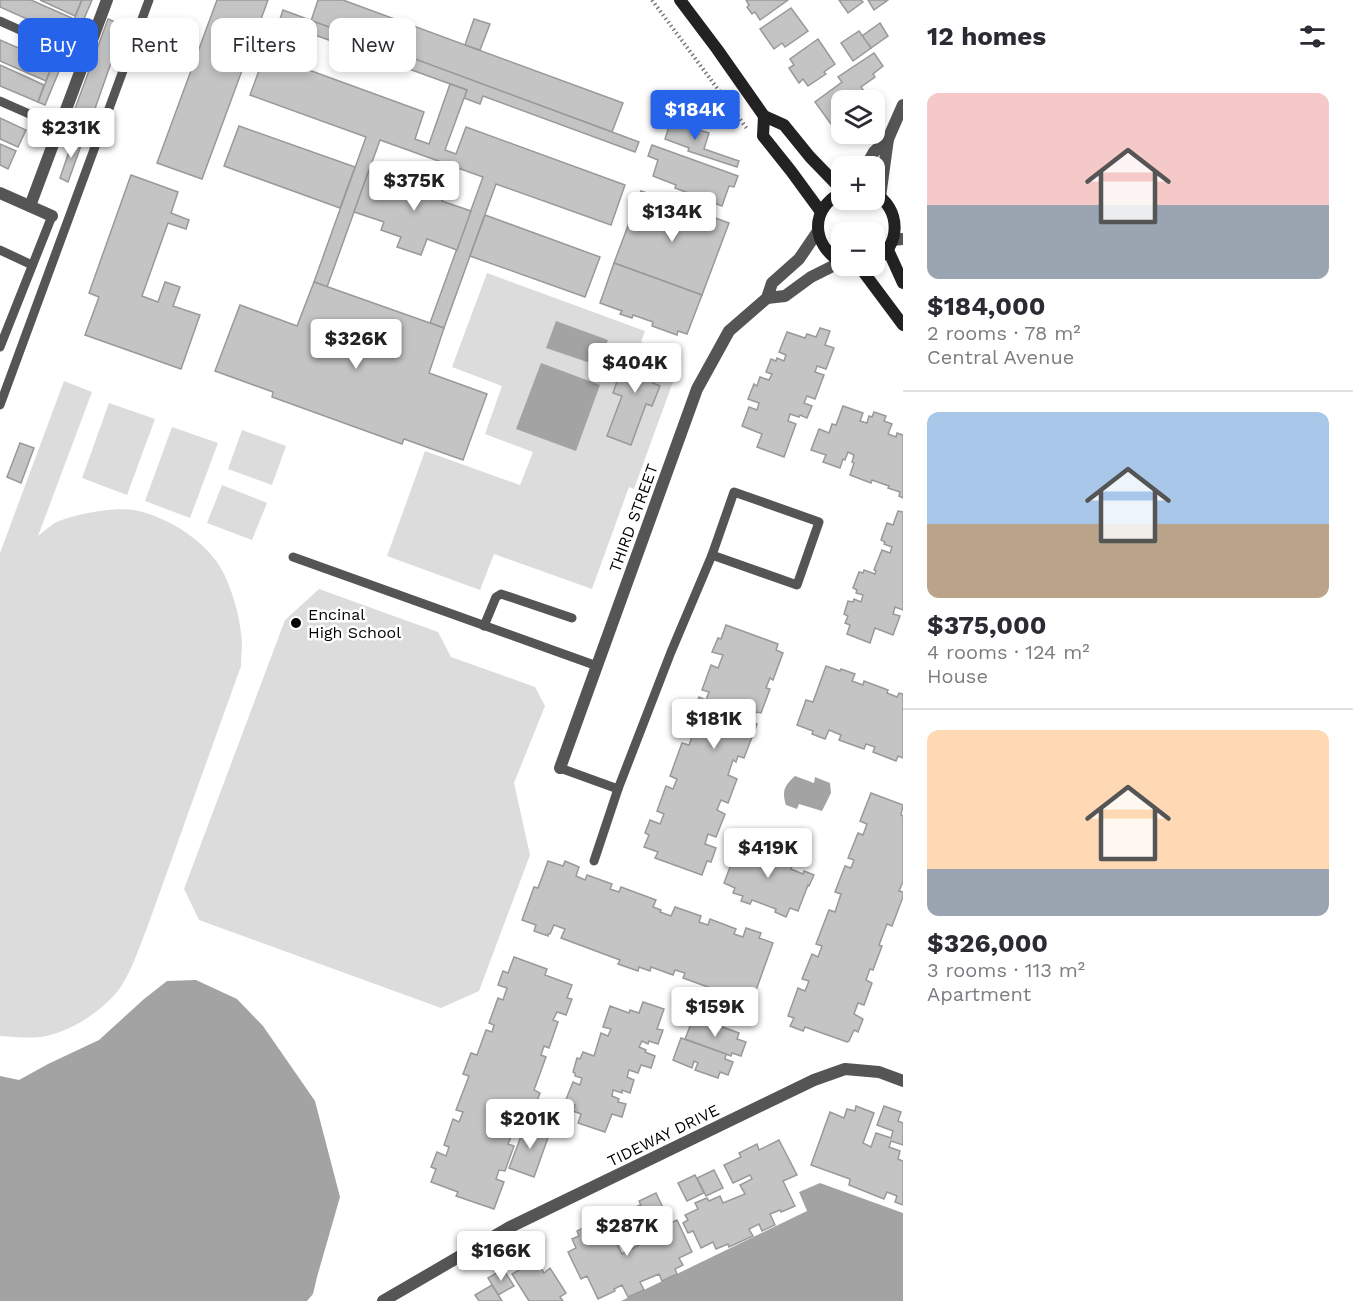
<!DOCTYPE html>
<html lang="en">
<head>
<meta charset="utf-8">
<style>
  :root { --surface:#fff; --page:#f7f7f7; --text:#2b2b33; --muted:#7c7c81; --line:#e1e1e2; --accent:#2563eb }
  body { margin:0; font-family:"Work Sans",sans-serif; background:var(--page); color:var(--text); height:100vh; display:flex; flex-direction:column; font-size:22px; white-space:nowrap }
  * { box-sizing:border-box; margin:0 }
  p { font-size:20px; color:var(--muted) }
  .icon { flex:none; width:33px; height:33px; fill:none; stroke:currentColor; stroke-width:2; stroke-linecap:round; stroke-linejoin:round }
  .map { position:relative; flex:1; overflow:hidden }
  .drawer { display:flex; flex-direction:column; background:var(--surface); width:450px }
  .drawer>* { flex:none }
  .banner { position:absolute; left:18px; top:18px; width:570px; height:54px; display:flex; gap:12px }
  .buttons { position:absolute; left:831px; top:90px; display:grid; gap:12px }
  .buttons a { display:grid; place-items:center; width:54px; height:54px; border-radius:12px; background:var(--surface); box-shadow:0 3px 9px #0003; font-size:30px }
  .price { position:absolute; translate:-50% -51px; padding:0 14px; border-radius:6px; background:#fff; color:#222; font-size:20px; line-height:39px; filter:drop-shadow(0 2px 3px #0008) }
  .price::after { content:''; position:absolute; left:50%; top:36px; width:18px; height:14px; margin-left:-9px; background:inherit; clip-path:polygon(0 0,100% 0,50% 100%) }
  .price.active { background:var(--accent); color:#fff }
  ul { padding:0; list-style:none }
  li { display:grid; align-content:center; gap:12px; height:318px; padding:0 24px }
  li+li { border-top:2px solid var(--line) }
  li span { display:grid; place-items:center; height:186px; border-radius:12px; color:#555 }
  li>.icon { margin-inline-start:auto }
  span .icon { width:108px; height:108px; fill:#fffc; stroke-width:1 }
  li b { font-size:26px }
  h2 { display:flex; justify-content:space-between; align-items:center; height:72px; padding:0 24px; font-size:26px }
  .pill { padding:0 21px; border-radius:12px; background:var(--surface); box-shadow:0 3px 9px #0003; font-size:21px; line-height:54px }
  .pill.active { background:var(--accent); color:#fff }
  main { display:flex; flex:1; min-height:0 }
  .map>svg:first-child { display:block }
  .green { fill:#dcdcdc }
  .water { fill:#a3a3a3 }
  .building { fill:#c4c4c4; stroke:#999; stroke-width:1.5 }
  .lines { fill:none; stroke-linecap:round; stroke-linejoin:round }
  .path { stroke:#777; stroke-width:4; stroke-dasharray:1.5 3; stroke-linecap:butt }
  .lane { stroke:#555; stroke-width:9 }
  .street { stroke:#555; stroke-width:12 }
  .secondary { stroke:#222; stroke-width:12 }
  .poi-dot { fill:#000; stroke:#fff; stroke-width:2 }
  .labels { text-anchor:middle; stroke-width:5; stroke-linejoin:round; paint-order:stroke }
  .street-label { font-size:16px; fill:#000; stroke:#fff }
  .poi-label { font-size:16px; fill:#000; stroke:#fff; text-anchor:start }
</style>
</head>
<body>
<main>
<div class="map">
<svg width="903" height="1301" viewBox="0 0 903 1301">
  <rect width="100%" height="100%" fill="#fff"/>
  <!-- green -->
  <g class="green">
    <polygon points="487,273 645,331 641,342 682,357 634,489 629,487 592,589 494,554 480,590 387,556 425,451 520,485 533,452 485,434 502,386 452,367"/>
    <path d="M64,381l28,11 -54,144c6,-4 12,-11 19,-14 18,-8 57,-15 77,-12 35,7 76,33 91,66 8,18 14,38 16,57 2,11 0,22 0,33l-94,262c-8,20 -17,48 -30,64 -18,21 -43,37 -70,44 -15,3 -32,1 -47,0v-483z"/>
    <polygon points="109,403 155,419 127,495 82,478"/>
    <polygon points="172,427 218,443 190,518 145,501"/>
    <polygon points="242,430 286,446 272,485 228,469"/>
    <polygon points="222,485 267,503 252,540 207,523"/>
    <polygon points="319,589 438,632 451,657 535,687 545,706 514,783 530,855 479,991 441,1008 199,920 184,889 285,620"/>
  </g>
  <!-- water -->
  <g class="water">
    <polygon points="556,321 608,340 599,366 546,348"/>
    <polygon points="541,363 600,385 576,451 516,429"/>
    <path d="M795,776l19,7 1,-6 15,6 1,10 -9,18 -23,-7 -2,5 -11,-4c-4,-14 -2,-19 9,-29z"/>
    <polygon points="196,980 237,999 263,1026 315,1101 340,1197 317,1277 313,1294 307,1301 0,1301 0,1076 19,1080 48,1064 99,1040 144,999 167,981"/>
    <polygon points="820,1183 903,1213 903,1301 621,1301 807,1211 799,1192"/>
  </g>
  <!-- building -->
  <g class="building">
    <polygon points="0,0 31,0 74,19 67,37 0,7"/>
    <polygon points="40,0 82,0 75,16"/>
    <polygon points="82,0 92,0 75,40 67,37"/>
    <polygon points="217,0 268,0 202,179 157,163"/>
    <polygon points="318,0 343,0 623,103 612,132 311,21"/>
    <polygon points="746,0 788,0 760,20 755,12 752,14 747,7 749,5"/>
    <polygon points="839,0 861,0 863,2 848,13"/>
    <polygon points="868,0 888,0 874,10"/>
    <polygon points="791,8 808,31 785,47 782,43 774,49 760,29"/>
    <polygon points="283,10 612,132 639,142 635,152 483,96 480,104 464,98 467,90 279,22"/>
    <polygon points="108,19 124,26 84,140 66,133"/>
    <polygon points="474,19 490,24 480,50 465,45"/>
    <polygon points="880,23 888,36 871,48 862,36"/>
    <polygon points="859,31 871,48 853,61 841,43"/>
    <polygon points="818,39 835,64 824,72 826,74 808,86 803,79 799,83 789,68 794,65 790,59"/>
    <polygon points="0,40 53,63 46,81 0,61"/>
    <polygon points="874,53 883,66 873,74 875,77 861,87 869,98 866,100 842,100 842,127 836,131 815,102 842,82 838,77"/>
    <polygon points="265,54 424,112 415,139 429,144 450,84 467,90 445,150 456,154 466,127 625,185 611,225 496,184 444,328 430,323 483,177 380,140 327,287 314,282 366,137 250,95"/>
    <polygon points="54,61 62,64 45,105 38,102"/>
    <polygon points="0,65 44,85 38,102 0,86"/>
    <polygon points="0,118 26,130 18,147 0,139"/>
    <polygon points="671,120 686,125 688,121 700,125 699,130 709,133 704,149 739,161 737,167 688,151 689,148 665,139"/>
    <polygon points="239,126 355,167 340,208 224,166"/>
    <polygon points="74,137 83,140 68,182 60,178"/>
    <polygon points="0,144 16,151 8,169 0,165"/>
    <polygon points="652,145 738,176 734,187 729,186 722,206 675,188 676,185 653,176 658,160 648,156"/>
    <polygon points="436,167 452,172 442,201 471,211 457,250 427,239 421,255 397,247 401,237 381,230 384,222 354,212 368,173 420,191 422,184 429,187"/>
    <polygon points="131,175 178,192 171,213 189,220 186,229 168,223 142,296 158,302 165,282 180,287 173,306 200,315 181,369 85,335 99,297 89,293"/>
    <polygon points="641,191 729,223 702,295 614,263"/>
    <polygon points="485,215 600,257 585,297 470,256"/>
    <polygon points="614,263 702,295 687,334 678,331 677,335 652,326 653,322 633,315 632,318 620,314 622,311 600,303"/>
    <polygon points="314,282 444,328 429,373 487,394 463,460 404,439 402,444 272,397 273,392 215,371 240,305 297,326"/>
    <polygon points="820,328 830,331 825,345 834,348 826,369 817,366 815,372 824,375 815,399 807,396 804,403 812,406 807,418 800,415 799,417 790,414 788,421 796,424 784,457 757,447 762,434 742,426 749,407 757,410 759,403 748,399 754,384 757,386 760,377 769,380 772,374 766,372 771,359 776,361 777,358 784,361 786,355 779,352 787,332 805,338 807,334 816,337"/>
    <polygon points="640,345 664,353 653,383 660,386 652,406 646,404 631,445 607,436 622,396 613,393 621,370 630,373"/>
    <polygon points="843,406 863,413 860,421 867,423 869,416 872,417 874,412 886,416 884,421 892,424 888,434 896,437 897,433 903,435 903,498 899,496 900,492 888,488 889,486 872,480 871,483 850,475 854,463 852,462 854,455 848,452 845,460 843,459 840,468 823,462 826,455 811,450 819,429 829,433 832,424 836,425"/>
    <polygon points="20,443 34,448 21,483 7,477"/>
    <polygon points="898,511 903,512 903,610 895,607 893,614 900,616 893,635 875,628 870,643 847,634 850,625 845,623 848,616 844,614 848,601 853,602 854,599 861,602 863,595 856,593 857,590 853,588 859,572 863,573 864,570 875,574 876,571 874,570 882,550 890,553 892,547 884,544 885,542 881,540 887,523 893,525"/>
    <polygon points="726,625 778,644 776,650 783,653 773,680 770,678 766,688 770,689 761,713 756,712 752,722 757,724 744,758 738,756 736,762 733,760 728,775 737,779 728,803 721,800 717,810 725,814 716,837 708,834 705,844 716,848 711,862 707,861 702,875 655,858 658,852 644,847 649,835 645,833 650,820 660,824 664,814 657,811 666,786 673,789 677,779 670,776 682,743 689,745 696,726 689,723 699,697 706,700 709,692 702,690 711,665 718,668 723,655 712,652 718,638 721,639"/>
    <polygon points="826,666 840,671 841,669 855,674 852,681 863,685 864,681 888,690 887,693 897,697 899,693 903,694 903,758 898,756 896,761 873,752 875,747 866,744 864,749 839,740 841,735 829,730 825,739 812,734 813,731 797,725 806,700 813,702"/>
    <polygon points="871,793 903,805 901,815 903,816 903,882 899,891 903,892 903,897 892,926 887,924 879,945 882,946 873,970 870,969 866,980 872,983 864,1005 858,1003 854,1014 863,1019 858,1032 854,1030 849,1041 847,1042 805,1027 803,1031 790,1026 794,1018 788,1016 798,988 805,991 809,981 802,979 812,954 818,957 822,946 816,944 829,910 835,912 841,894 835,892 845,866 851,868 854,860 848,858 858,833 863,835 867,824 860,821"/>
    <polygon points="739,843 766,853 763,862 770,864 776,849 785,853 787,848 797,851 791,869 803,874 804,871 814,875 809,886 808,885 798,911 790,908 786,917 775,912 776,909 752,900 750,904 741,901 743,896 733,893 735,888 724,883"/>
    <polygon points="548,861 563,866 565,861 579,867 576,876 585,880 587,875 612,884 610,889 619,892 621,887 656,900 653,907 661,910 660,912 671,916 675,907 701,916 699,922 708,925 710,919 736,929 734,934 743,937 746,928 761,933 759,938 773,943 751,1004 733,997 731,1001 717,996 719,991 683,978 685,973 675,970 673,975 651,967 650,971 639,967 638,971 618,964 620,960 561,938 565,929 554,925 550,934 548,934 548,936 534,931 536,925 522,920 534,887 538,888"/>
    <polygon points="514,957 547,969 545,975 572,985 567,998 572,999 566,1015 557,1012 553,1020 558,1022 549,1048 544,1046 541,1055 546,1057 534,1090 540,1093 532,1114 526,1112 517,1137 512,1135 508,1144 514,1146 505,1171 499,1170 496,1179 504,1182 494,1209 456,1196 458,1192 431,1182 436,1169 431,1167 437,1152 446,1156 449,1147 444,1145 453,1119 459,1122 463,1112 456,1110 469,1076 463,1074 471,1053 477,1055 486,1030 492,1032 494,1025 489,1023 498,998 503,1000 507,988 498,985 503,971 508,973"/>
    <polygon points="643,1002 664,1009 657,1029 663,1030 658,1044 649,1041 648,1044 642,1041 639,1047 646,1050 645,1052 655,1056 651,1068 641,1065 638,1073 629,1070 627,1077 634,1080 630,1093 622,1090 622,1093 613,1090 612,1096 619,1099 618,1102 626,1104 622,1117 612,1114 605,1132 578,1123 581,1114 573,1111 575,1105 565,1102 573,1082 580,1085 582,1078 575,1076 575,1073 573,1072 577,1058 580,1059 583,1052 594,1056 601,1033 608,1036 611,1029 603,1027 610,1006 629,1013 630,1010 639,1013"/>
    <polygon points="694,1016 713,1023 710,1030 717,1033 720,1026 739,1033 737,1039 746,1042 741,1056 732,1053 731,1056 685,1039"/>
    <polygon points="681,1038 726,1054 725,1059 733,1062 728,1075 720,1072 718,1078 695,1070 698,1063 694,1061 692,1068 673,1060"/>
    <polygon points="856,1106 874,1113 863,1143 871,1147 876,1133 891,1138 893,1131 877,1125 884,1106 901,1112 898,1121 903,1123 903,1145 891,1141 889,1147 900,1151 898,1159 903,1161 903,1205 895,1202 897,1196 887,1192 884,1199 849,1185 850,1179 811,1165 830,1112 844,1118 847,1109 855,1111"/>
    <polygon points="526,1123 550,1132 534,1177 509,1168"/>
    <polygon points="779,1140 797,1175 783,1181 795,1206 781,1212 780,1210 770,1214 775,1225 762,1231 759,1224 749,1229 753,1236 729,1247 728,1244 716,1249 713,1242 701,1248 693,1231 688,1233 683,1223 688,1220 685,1215 698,1209 695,1203 707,1198 709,1201 720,1196 723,1203 745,1194 740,1185 752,1179 750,1175 733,1183 724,1165 741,1157 739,1153 757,1144 759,1150"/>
    <polygon points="714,1170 723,1188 706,1196 697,1178"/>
    <polygon points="695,1175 704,1193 687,1201 678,1183"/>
    <polygon points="656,1193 665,1212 648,1220 639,1201"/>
    <polygon points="640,1205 649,1223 632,1231 623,1213"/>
    <polygon points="612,1218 618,1230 615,1240 622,1254 643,1243 639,1235 651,1230 649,1225 661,1220 664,1226 677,1220 692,1252 679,1258 683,1265 675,1269 677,1274 662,1281 659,1274 640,1282 644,1290 628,1297 622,1285 614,1289 615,1291 598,1299 587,1276 581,1279 568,1252 576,1248 572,1239 579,1236 577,1231 593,1223 595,1226"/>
    <polygon points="530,1264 532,1268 539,1264 544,1273 550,1268 566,1293 560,1297 563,1301 529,1301 512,1274"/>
    <polygon points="503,1269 514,1286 498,1295 488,1278"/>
    <polygon points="492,1285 502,1301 479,1301 475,1295"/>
  </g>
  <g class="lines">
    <!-- path -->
    <polyline class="path" points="652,0 748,130"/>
    <!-- lane -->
    <g class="lane">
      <polyline points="0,21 85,59"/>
      <polyline points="0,101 59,127"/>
      <polyline points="0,250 32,265"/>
      <polyline points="0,347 52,216"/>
      <polyline points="0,405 149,0"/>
      <polygon points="734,492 819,522 797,585 712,555"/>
      <polyline points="293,557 597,666"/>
      <polyline points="484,626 496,597 501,594 572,618"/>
      <polyline points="560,768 618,789 671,652 712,555"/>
      <polyline points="594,861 618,789"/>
    </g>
    <!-- street -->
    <g class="street">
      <polyline points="866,166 874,152 888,139"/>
      <polyline points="0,193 52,216"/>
      <polyline points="880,197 888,139 903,105"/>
      <polyline points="30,206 107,0"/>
      <polyline points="893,240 903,239"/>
      <polyline points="767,298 785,296 811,277 841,262"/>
      <polyline points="560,768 697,389 729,331 767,298 772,283 799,259 818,231"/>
      <polyline points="383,1301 510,1227 814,1080 845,1069 879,1072 903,1081"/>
    </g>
    <!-- secondary -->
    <g class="secondary">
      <polyline points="680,0 717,49 764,116 784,125 810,157 842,190"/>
      <polyline points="764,116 763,136 791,171 821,212"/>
      <path d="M842,192c-33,18 -31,52 0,71"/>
      <path d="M874,193c27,15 28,53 0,68"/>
      <polyline points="888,250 903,283"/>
      <polyline points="859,266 903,325"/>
    </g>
  </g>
  <!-- markers -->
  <circle class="poi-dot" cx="296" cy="623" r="6"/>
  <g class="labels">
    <!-- street labels -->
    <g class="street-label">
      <text transform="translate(633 518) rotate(-70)" y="6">THIRD STREET</text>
      <text transform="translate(663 1135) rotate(-26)" y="6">TIDEWAY DRIVE</text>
    </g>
    <!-- poi labels -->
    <g class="poi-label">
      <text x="308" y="620">Encinal<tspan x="308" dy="18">High School</tspan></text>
    </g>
  </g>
</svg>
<div class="buttons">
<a><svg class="icon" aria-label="layers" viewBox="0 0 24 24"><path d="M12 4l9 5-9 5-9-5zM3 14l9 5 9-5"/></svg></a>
<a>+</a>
<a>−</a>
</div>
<b class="price active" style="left:695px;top:141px">$184K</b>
<b class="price" style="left:71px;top:159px">$231K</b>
<b class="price" style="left:414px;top:212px">$375K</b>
<b class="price" style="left:672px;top:243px">$134K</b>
<b class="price" style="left:356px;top:370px">$326K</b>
<b class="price" style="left:635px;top:394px">$404K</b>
<b class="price" style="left:714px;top:750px">$181K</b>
<b class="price" style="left:768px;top:879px">$419K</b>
<b class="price" style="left:715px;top:1038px">$159K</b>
<b class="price" style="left:530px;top:1150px">$201K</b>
<b class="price" style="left:627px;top:1257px">$287K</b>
<b class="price" style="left:501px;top:1282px">$166K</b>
<div class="banner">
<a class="pill active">Buy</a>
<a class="pill">Rent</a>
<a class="pill">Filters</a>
<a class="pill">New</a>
</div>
</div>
<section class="drawer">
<h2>12 homes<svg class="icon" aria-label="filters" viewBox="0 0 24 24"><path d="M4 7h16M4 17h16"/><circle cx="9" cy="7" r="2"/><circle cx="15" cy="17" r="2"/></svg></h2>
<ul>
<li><span style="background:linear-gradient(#f6c9c9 60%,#9aa5b1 0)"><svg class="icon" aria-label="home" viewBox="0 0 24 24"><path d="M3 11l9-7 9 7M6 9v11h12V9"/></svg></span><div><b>$184,000</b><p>2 rooms · 78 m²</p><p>Central Avenue</p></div></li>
<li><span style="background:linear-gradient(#a9c7e8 60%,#b9a48a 0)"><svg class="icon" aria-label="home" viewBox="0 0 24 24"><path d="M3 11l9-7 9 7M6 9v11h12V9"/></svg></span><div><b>$375,000</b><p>4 rooms · 124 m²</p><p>House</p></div></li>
<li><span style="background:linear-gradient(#ffd9b3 75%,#9aa5b1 0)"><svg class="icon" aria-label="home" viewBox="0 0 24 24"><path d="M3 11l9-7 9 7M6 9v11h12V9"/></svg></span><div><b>$326,000</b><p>3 rooms · 113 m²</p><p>Apartment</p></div></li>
</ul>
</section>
</main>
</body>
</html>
